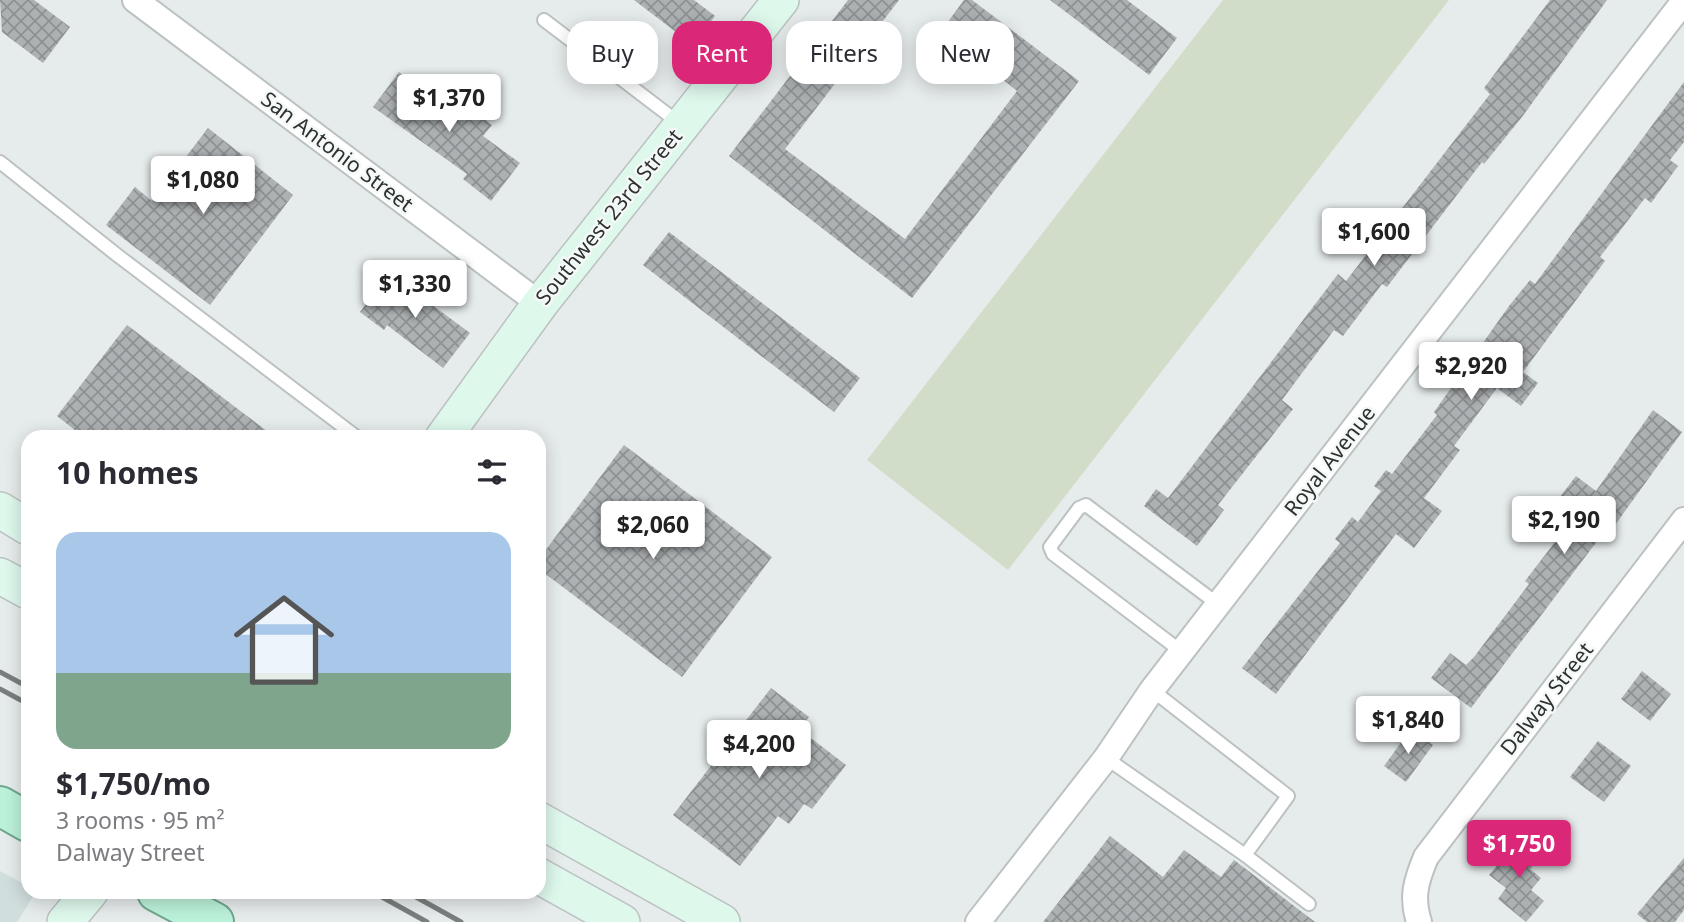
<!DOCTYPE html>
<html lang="en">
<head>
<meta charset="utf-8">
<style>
  :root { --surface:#fff; --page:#f7f7f7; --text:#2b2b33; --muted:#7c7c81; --line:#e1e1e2; --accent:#db2777 }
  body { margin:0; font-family:"Noto Sans",sans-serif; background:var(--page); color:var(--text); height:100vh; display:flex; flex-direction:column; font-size:26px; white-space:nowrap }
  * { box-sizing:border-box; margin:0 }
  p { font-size:23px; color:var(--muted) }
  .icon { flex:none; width:38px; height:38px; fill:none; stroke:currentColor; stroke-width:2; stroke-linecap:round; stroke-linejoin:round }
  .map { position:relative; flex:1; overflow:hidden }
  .side { position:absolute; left:21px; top:430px; width:525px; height:469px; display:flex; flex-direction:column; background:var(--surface); border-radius:21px; box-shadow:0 4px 18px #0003 }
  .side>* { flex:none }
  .hud { position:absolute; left:567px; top:21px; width:665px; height:63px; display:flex; gap:14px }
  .price { position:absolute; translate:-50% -60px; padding:0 16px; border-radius:7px; background:#fff; color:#222; font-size:23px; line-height:46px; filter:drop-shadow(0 2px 4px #0008) }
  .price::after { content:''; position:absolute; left:50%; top:42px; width:21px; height:16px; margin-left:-10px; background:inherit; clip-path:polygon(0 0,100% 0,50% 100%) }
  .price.on { background:var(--accent); color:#fff }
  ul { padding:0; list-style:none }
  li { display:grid; align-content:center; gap:14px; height:371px; padding:0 35px }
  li+li { border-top:2px solid var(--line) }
  li span { display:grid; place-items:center; height:217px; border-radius:21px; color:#555 }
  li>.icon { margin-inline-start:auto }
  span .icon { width:126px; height:126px; fill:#fffc; stroke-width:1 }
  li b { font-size:30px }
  h2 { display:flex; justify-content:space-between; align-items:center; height:84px; padding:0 35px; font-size:30px }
  .pill { padding:0 24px; border-radius:21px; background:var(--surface); box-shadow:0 4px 18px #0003; font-size:24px; line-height:63px }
  .pill.on { background:var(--accent); color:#fff }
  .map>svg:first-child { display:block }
  .built { fill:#d1dede }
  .grass { fill:#d1ddc8 }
  .building { fill:url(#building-cross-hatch) }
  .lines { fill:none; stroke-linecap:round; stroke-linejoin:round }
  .lane-casing { stroke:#bcc1c1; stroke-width:16 }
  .street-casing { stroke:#bcc1c1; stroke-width:28 }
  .secondary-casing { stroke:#bcc1c1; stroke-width:38 }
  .primary-casing { stroke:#6ea78d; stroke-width:42 }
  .lane { stroke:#fff; stroke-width:12 }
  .street { stroke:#fff; stroke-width:24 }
  .secondary { stroke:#def8ec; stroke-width:35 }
  .primary { stroke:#bcf1d9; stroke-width:38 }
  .rail { stroke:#7b7e7e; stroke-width:5 }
  .labels { text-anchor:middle; stroke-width:5; stroke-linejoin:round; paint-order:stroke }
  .street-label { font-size:21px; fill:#2f3131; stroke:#f4f9f8 }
</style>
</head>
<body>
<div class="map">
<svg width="1684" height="922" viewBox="0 0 1684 922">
  <defs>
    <pattern id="building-cross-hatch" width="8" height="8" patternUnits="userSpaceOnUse" patternTransform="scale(1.75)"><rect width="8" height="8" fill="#adb1b3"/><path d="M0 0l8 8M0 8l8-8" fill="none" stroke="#8d9192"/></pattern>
  </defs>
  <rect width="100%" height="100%" fill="#e6ebeb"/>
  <!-- built -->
  <polygon class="built" points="0,871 28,886 28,892 35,893 17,922 0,922"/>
  <!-- grass -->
  <polygon class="grass" points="1223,0 1449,0 1008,570 867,460"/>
  <!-- building -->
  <g class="building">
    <polygon points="0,0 34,0 70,27 43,63 2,32"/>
    <polygon points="634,0 694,0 715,16 693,45"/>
    <polygon points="848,0 899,0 785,149 905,239 1017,91 942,30 964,0 972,0 1079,81 912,298 729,156"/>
    <polygon points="1050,0 1127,0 1177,38 1149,75"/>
    <polygon points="1550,0 1607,0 1522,117 1484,164 1482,162 1387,287 1382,284 1343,336 1334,330 1282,400 1293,409 1218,505 1224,510 1197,546 1144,506 1156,489 1168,498 1338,274 1346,281 1490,94 1484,88"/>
    <polygon points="399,72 447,108 455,97 492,125 483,136 520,163 491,201 463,179 467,174 373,107"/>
    <polygon points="1684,82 1684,142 1670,160 1678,166 1651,203 1645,198 1600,257 1605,261 1523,372 1538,383 1521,406 1497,388 1454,446 1460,450 1424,498 1442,511 1414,548 1396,534 1276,694 1242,668 1340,543 1335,539 1352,517 1358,522 1381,491 1374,486 1386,470 1392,474 1437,415 1434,412 1509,306 1530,280 1535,284"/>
    <polygon points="208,128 293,195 210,305 106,225 135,187 152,201"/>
    <polygon points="669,232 860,378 834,412 643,265"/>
    <polygon points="389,273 470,333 443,368 387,325 384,330 360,312"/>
    <polygon points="127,325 276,438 85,438 57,416"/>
    <polygon points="1653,410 1682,432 1605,539 1601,536 1471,708 1431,678 1450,653 1466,665 1474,657 1529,584 1525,581 1575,516 1556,502 1576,476 1596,491"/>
    <polygon points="624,445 772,557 682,677 539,569 539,559"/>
    <polygon points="1642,671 1671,694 1650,721 1621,699"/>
    <polygon points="771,688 809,717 799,729 846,765 812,809 804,804 789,824 778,816 740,866 673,815"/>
    <polygon points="1411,729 1433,745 1406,782 1384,766"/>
    <polygon points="1598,741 1631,766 1604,802 1570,777"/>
    <polygon points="1110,836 1163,877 1184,850 1221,877 1234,860 1315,922 1043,922"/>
    <polygon points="1521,837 1542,855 1530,869 1541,878 1531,890 1544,901 1526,922 1498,899 1506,888 1489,875"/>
    <polygon points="1684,858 1684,910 1675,922 1647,922 1637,914"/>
  </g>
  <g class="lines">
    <defs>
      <g id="lane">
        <polyline points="544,20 679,123"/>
        <polyline points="0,162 117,255 358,438"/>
        <polyline points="1182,652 1053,554 1050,547 1079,508 1086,505 1219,605"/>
        <polyline points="1106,758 1245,855 1288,796 1152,690"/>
        <polyline points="1245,855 1309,904"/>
      </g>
      <g id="street">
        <polyline points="135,0 540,304"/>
        <polyline points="978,922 1106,758 1152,690 1684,1"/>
        <path d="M1419,922c-8,-25 -3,-41 7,-65l258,-337"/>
      </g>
      <g id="secondary">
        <polyline points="443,438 540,304 781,0"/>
        <polyline points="0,510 28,527"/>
        <polyline points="0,576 28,591"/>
        <polyline points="539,820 722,922"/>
        <polyline points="539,876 622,922"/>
        <polyline points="65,922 90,892"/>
      </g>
      <g id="primary">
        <polyline points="0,806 28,822"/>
        <polyline points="157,892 214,922"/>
      </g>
    </defs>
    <!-- lane casing -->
    <use href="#lane" class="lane-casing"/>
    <!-- street casing -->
    <use href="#street" class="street-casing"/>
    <!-- secondary casing -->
    <use href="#secondary" class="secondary-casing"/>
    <!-- primary casing -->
    <use href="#primary" class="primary-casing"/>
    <!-- lane -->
    <use href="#lane" class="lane"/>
    <!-- street -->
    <use href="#street" class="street"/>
    <!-- secondary -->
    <use href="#secondary" class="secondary"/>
    <!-- primary -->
    <use href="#primary" class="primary"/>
    <!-- rail -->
    <g class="rail">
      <polyline points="0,672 28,687"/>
      <polyline points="0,689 28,704"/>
      <polyline points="373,892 427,922"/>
      <polyline points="407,892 461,922"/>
    </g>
  </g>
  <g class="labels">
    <!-- street labels -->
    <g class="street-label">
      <text transform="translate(337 152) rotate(37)" y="7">San Antonio Street</text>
      <text transform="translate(609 217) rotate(-51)" y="7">Southwest 23rd Street</text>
      <text transform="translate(1330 461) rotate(-52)" y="7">Royal Avenue</text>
      <text transform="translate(1547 699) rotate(-52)" y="7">Dalway Street</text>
    </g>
  </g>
</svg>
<b class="price" style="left:449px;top:134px">$1,370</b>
<b class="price" style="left:203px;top:216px">$1,080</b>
<b class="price" style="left:1374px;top:268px">$1,600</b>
<b class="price" style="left:415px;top:320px">$1,330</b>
<b class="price" style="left:1471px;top:402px">$2,920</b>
<b class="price" style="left:1564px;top:556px">$2,190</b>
<b class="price" style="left:653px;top:561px">$2,060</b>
<b class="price" style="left:1408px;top:756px">$1,840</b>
<b class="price" style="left:759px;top:780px">$4,200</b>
<b class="price on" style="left:1519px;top:880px">$1,750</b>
<div class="hud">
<a class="pill">Buy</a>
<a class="pill on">Rent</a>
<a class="pill">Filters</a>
<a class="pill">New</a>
</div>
<section class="side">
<h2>10 homes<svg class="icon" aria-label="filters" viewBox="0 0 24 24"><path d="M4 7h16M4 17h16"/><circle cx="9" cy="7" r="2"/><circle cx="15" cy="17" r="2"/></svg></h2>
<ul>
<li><span style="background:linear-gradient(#a9c7e8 65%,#7fa58c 0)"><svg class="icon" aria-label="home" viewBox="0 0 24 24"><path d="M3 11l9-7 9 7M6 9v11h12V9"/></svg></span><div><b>$1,750/mo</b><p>3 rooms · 95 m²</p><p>Dalway Street</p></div></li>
</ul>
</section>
</div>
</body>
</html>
